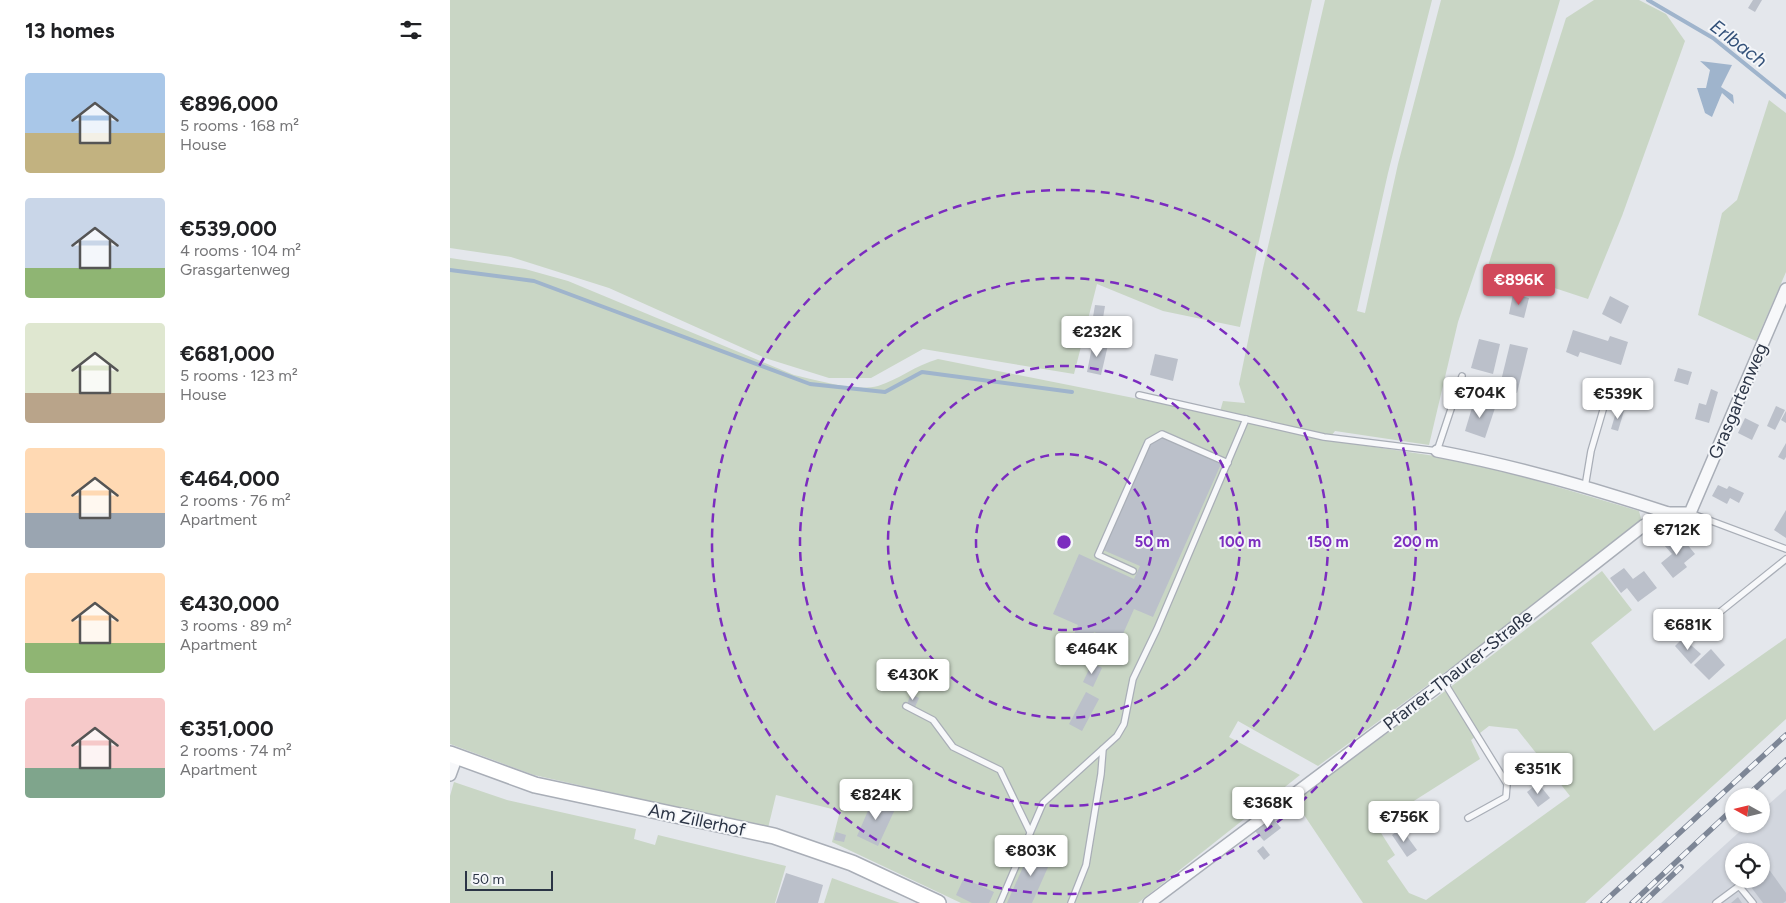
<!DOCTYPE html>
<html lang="en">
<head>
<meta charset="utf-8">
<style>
  :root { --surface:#fff; --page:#f6f6f6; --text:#202124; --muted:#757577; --accent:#d1495b }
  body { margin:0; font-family:Figtree,sans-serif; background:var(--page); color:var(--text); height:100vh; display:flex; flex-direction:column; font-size:19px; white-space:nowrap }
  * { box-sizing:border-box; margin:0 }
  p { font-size:16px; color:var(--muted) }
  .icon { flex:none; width:28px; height:28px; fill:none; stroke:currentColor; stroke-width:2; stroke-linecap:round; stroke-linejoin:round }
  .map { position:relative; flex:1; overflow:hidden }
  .sheet { display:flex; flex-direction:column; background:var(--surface); width:450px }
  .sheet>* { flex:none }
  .needle { width:32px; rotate:278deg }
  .tools { position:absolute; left:1275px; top:788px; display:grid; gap:10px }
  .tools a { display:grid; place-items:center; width:45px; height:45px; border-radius:50%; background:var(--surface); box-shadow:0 1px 4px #0004; font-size:25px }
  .scale { position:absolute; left:15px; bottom:12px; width:88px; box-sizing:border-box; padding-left:5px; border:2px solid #2b3445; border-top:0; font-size:14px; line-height:18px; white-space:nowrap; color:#2b3445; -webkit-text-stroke:4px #f4f6f9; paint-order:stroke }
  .price { position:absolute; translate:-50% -42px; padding:0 11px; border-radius:5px; background:#fff; color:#222; font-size:16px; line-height:32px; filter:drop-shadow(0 1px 2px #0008) }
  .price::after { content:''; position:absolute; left:50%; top:30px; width:15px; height:11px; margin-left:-8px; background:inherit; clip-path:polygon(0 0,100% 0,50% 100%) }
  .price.on { background:var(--accent); color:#fff }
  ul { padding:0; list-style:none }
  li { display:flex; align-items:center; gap:15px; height:125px; padding:0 25px }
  li span { display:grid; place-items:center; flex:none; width:140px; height:100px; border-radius:5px; color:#555 }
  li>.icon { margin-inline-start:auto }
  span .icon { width:60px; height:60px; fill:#fffc; stroke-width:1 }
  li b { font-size:21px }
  h2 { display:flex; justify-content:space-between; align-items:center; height:60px; padding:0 25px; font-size:21px }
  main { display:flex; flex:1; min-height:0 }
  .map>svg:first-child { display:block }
  .built { fill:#d2d6de; fill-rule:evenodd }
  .green { fill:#c9d6c5; fill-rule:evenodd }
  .water { fill:#9fb4cc }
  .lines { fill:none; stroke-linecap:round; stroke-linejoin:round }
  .stream { stroke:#9fb4cc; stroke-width:4 }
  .building { fill:#bbc0ca }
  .lane-casing { stroke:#a9aeb7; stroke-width:8 }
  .street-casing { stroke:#a9aeb7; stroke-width:14 }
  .secondary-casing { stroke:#a9aeb7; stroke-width:18 }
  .lane { stroke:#f7f8fa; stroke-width:5.5 }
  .street { stroke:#f7f8fa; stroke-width:11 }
  .secondary { stroke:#fff; stroke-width:15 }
  .rail-casing { stroke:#7d8696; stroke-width:5.5 }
  .rail { stroke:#f4f6f9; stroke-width:4; stroke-dasharray:11; stroke-linecap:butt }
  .ring { fill:none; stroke:#7b2cbf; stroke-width:2.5; stroke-dasharray:9 6 }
  .labels { text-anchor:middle; stroke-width:4; stroke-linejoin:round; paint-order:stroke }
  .street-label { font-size:18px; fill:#2b3445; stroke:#f4f6f9 }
  .water-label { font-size:19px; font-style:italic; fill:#34527a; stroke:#f4f6f9 }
  .centre { fill:#7b2cbf; stroke:#f4f6f9; stroke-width:2.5 }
  .ring-label { font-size:15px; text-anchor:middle; font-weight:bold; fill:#7b2cbf; stroke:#f4f6f9; stroke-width:4; stroke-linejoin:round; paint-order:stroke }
</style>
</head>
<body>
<main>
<section class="sheet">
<h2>13 homes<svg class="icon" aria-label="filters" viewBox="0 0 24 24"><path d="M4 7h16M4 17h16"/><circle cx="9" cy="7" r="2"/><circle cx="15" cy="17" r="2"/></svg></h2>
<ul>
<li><span style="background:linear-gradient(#a9c7e8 60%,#c2b280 0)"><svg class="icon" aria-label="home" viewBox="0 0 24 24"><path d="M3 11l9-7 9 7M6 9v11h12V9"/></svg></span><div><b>€896,000</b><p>5 rooms · 168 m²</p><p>House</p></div></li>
<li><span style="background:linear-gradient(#c9d6e8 70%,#8fb573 0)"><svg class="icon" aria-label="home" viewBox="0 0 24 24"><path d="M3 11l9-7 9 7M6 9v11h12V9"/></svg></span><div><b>€539,000</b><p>4 rooms · 104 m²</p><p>Grasgartenweg</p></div></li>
<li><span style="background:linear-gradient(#dfe7d0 70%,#b9a48a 0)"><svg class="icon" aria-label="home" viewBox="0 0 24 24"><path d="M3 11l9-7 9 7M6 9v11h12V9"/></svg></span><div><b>€681,000</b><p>5 rooms · 123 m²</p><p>House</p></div></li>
<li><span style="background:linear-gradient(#ffd9b3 65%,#9aa5b1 0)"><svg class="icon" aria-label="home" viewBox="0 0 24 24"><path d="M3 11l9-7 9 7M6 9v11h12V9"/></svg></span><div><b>€464,000</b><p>2 rooms · 76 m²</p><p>Apartment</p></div></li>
<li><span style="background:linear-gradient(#ffd9b3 70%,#8fb573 0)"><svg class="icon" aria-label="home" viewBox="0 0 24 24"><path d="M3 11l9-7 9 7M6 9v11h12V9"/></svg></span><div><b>€430,000</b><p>3 rooms · 89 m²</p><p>Apartment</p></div></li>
<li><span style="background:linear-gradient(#f6c9c9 70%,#7fa58c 0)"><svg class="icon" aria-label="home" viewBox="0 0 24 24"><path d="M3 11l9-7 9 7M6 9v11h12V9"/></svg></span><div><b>€351,000</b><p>2 rooms · 74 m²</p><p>Apartment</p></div></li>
</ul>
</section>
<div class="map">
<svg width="1336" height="903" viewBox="0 0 1336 903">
  <rect width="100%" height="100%" fill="#e4e7ec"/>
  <!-- built -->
  <path class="built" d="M1336,789v114h-125l87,-79h13v-13zM1284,851h27v28h-27z"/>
  <!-- green -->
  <g class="green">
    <polygon points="0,0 862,0 790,327 713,311 647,284 624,374 473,349 421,378 379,378 315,358 159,288 61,257 0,248"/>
    <path d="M875,0h107l-44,173 -31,138 8,2 33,-149 43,-164h119l-46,156 -56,166 -29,123 -94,-14 -7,9 107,16 65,14 139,41 4,15 -325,240 -80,-45 -9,16 71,38 -162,128h-177l-129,-61 8,-31 -64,-16 -8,33 -234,-53 -84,-31v-486l75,11 43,12 226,94c23,5 61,17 84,11 20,-6 38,-21 60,-27l281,56 4,-14 22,2 -6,-19 24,-116z"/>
    <polygon points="1144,0 1189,0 1216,14 1235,41 1172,216 1138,299 1038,266 1116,18"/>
    <polygon points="1319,100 1336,113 1336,272 1306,341 1248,315 1272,213 1287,200"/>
    <path d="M1152,571l30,39 -41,33 63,88 132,-93v81l-201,184h-222l-69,-103 142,-102zM1039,726l28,3 53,67 -144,104 -17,-7 -22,-32 8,-6 -19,-30 104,-66 -9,-19z"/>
    <polygon points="4,782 57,800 186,829 184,839 205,845 208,835 336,866 325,903 0,903 0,796"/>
    <polygon points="382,878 450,903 374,903"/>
  </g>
  <!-- water -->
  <polygon class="water" points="1250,61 1282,65 1271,87 1283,95 1284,104 1272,93 1262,117 1255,113 1247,88 1256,88 1260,70"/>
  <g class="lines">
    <!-- stream -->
    <g class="stream">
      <polyline points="1198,0 1263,38 1336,97"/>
      <polyline points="0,270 84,281 360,384 435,392 472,372 622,392"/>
    </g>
  </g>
  <!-- building -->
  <g class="building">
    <polygon points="1303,0 1312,0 1305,12 1298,8"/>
    <polygon points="1063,294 1079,298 1074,318 1059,314"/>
    <polygon points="1160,296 1179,306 1171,324 1152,314"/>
    <polygon points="645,305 655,306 652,324 642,323"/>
    <polygon points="1123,330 1158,341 1160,336 1178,342 1171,365 1130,352 1128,357 1116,352"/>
    <polygon points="1029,339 1050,344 1043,374 1021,368"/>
    <polygon points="643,342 658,345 651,375 637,372"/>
    <polygon points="1060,344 1078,348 1067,393 1049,389"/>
    <polygon points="705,354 728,359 723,381 700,375"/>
    <polygon points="1228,368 1242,372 1238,385 1224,381"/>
    <polygon points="1261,389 1268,392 1259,423 1245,419 1249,403 1256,405"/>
    <polygon points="1024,401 1045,408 1035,438 1015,431"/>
    <polygon points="1326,406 1335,410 1325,430 1317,426"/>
    <polygon points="1167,409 1174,411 1168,431 1161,429"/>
    <polygon points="1336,411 1336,423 1331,420"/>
    <polygon points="1295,418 1309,425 1302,440 1288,433"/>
    <polygon points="711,437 771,464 703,617 684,609 669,643 644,632 636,651 620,644 628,625 603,614 629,554 684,579 690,566 653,550 701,441"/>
    <polygon points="1336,443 1336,457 1334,460 1328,457"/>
    <polygon points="1268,485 1277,489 1279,486 1294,493 1289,503 1280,498 1277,504 1262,496"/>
    <polygon points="1336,510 1336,538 1324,530"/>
    <polygon points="1228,533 1245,554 1234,563 1237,567 1223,578 1211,563 1222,554 1214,545"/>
    <polygon points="1174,568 1183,579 1194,571 1207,588 1188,602 1177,588 1171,593 1160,578"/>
    <polygon points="1233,638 1251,654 1241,664 1225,646"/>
    <polygon points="1261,649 1275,665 1259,680 1244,665"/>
    <polygon points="642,663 652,668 643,687 633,682"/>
    <polygon points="636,692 649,699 632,731 619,724"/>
    <polygon points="461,694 469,698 465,707 457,704"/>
    <polygon points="1088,783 1100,798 1088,807 1077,792"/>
    <polygon points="424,797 446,807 428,846 407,836"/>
    <polygon points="822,817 831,828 814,841 805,831"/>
    <polygon points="951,828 967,850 957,857 942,835"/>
    <polygon points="386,832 396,835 394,842 384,840"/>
    <polygon points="813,846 820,855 814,860 807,851"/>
    <polygon points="582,847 603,856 582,903 557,903"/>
    <polygon points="1318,868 1336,893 1336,901 1333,903 1313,903 1298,883 1304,879 1311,879 1311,873"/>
    <polygon points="336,873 373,885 368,903 326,903"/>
    <polygon points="514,878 544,892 539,903 522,903 506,895"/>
    <polygon points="1288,897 1292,903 1281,903"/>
  </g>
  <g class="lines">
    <defs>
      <g id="lane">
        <polyline points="689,395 874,437 987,451 1012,376"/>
        <polyline points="1135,487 1141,451 1160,386"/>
        <polyline points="1240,513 1336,549"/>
        <polyline points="683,571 648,555 698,442 712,434 778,463"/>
        <polyline points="1255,624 1336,559"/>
        <polyline points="994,682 1057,784 1056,797 1018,818"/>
        <polyline points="456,706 483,720 503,747 550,770 580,832"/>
        <polyline points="550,903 593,803 667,736 674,724 683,679 707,629 796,419"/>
        <polyline points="621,903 636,865 651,774 653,749"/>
        <polyline points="1266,903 1289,886 1303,903"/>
      </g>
      <g id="street">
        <path d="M987,451c78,15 156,37 231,62"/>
        <polyline points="0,775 7,756"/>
        <polyline points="699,903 994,682 1193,526 1218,513 1240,513 1336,289"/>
      </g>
      <polyline id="secondary" points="0,754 85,785 324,836 402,863 488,903"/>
    </defs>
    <!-- lane casing -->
    <use href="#lane" class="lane-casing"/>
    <!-- street casing -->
    <use href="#street" class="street-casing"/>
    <!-- secondary casing -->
    <use href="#secondary" class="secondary-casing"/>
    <!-- lane -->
    <use href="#lane" class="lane"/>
    <!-- street -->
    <use href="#street" class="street"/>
    <!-- secondary -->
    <use href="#secondary" class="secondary"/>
    <defs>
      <g id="rail">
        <polyline points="1297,796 1336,760"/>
        <polyline points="1153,903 1336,735"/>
        <polyline points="1182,903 1284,808"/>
        <polyline points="1193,903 1231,867"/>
      </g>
    </defs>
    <!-- rail casing -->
    <use href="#rail" class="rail-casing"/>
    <!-- rail -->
    <use href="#rail" class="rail"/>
  </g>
  <!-- distance rings -->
  <g class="ring">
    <circle cx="614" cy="542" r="88"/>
    <circle cx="614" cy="542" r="176"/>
    <circle cx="614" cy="542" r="264"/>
    <circle cx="614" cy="542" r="352"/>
  </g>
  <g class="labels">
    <!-- street labels -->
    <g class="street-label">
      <text transform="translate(1288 401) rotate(-67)" y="6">Grasgartenweg</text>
      <text transform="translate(1008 670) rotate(-38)" y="6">Pfarrer-Thaurer-Straße</text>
      <text transform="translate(247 820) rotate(12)" y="6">Am Zillerhof</text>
    </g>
    <!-- water labels -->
    <g class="water-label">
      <text transform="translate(1289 43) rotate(37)" y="7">Erlbach</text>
    </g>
  </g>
  <circle cx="614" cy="542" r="8" class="centre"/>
  <g class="ring-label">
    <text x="702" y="547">50 m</text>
    <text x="790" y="547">100 m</text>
    <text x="878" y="547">150 m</text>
    <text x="966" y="547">200 m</text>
  </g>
</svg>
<div class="tools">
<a><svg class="needle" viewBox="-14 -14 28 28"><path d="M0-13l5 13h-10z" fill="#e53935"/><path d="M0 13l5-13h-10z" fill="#757577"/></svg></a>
<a><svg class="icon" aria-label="locate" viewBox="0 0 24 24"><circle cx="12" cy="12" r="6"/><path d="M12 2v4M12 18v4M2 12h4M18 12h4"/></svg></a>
</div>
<div class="scale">50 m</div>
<b class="price on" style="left:1069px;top:306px">€896K</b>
<b class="price" style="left:647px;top:358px">€232K</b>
<b class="price" style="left:1030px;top:419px">€704K</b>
<b class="price" style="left:1168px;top:420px">€539K</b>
<b class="price" style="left:1227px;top:556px">€712K</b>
<b class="price" style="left:1238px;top:651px">€681K</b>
<b class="price" style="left:642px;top:675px">€464K</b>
<b class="price" style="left:463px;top:701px">€430K</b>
<b class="price" style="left:1088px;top:795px">€351K</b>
<b class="price" style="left:426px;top:821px">€824K</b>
<b class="price" style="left:818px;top:829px">€368K</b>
<b class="price" style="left:954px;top:843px">€756K</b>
<b class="price" style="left:581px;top:877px">€803K</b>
</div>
</main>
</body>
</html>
